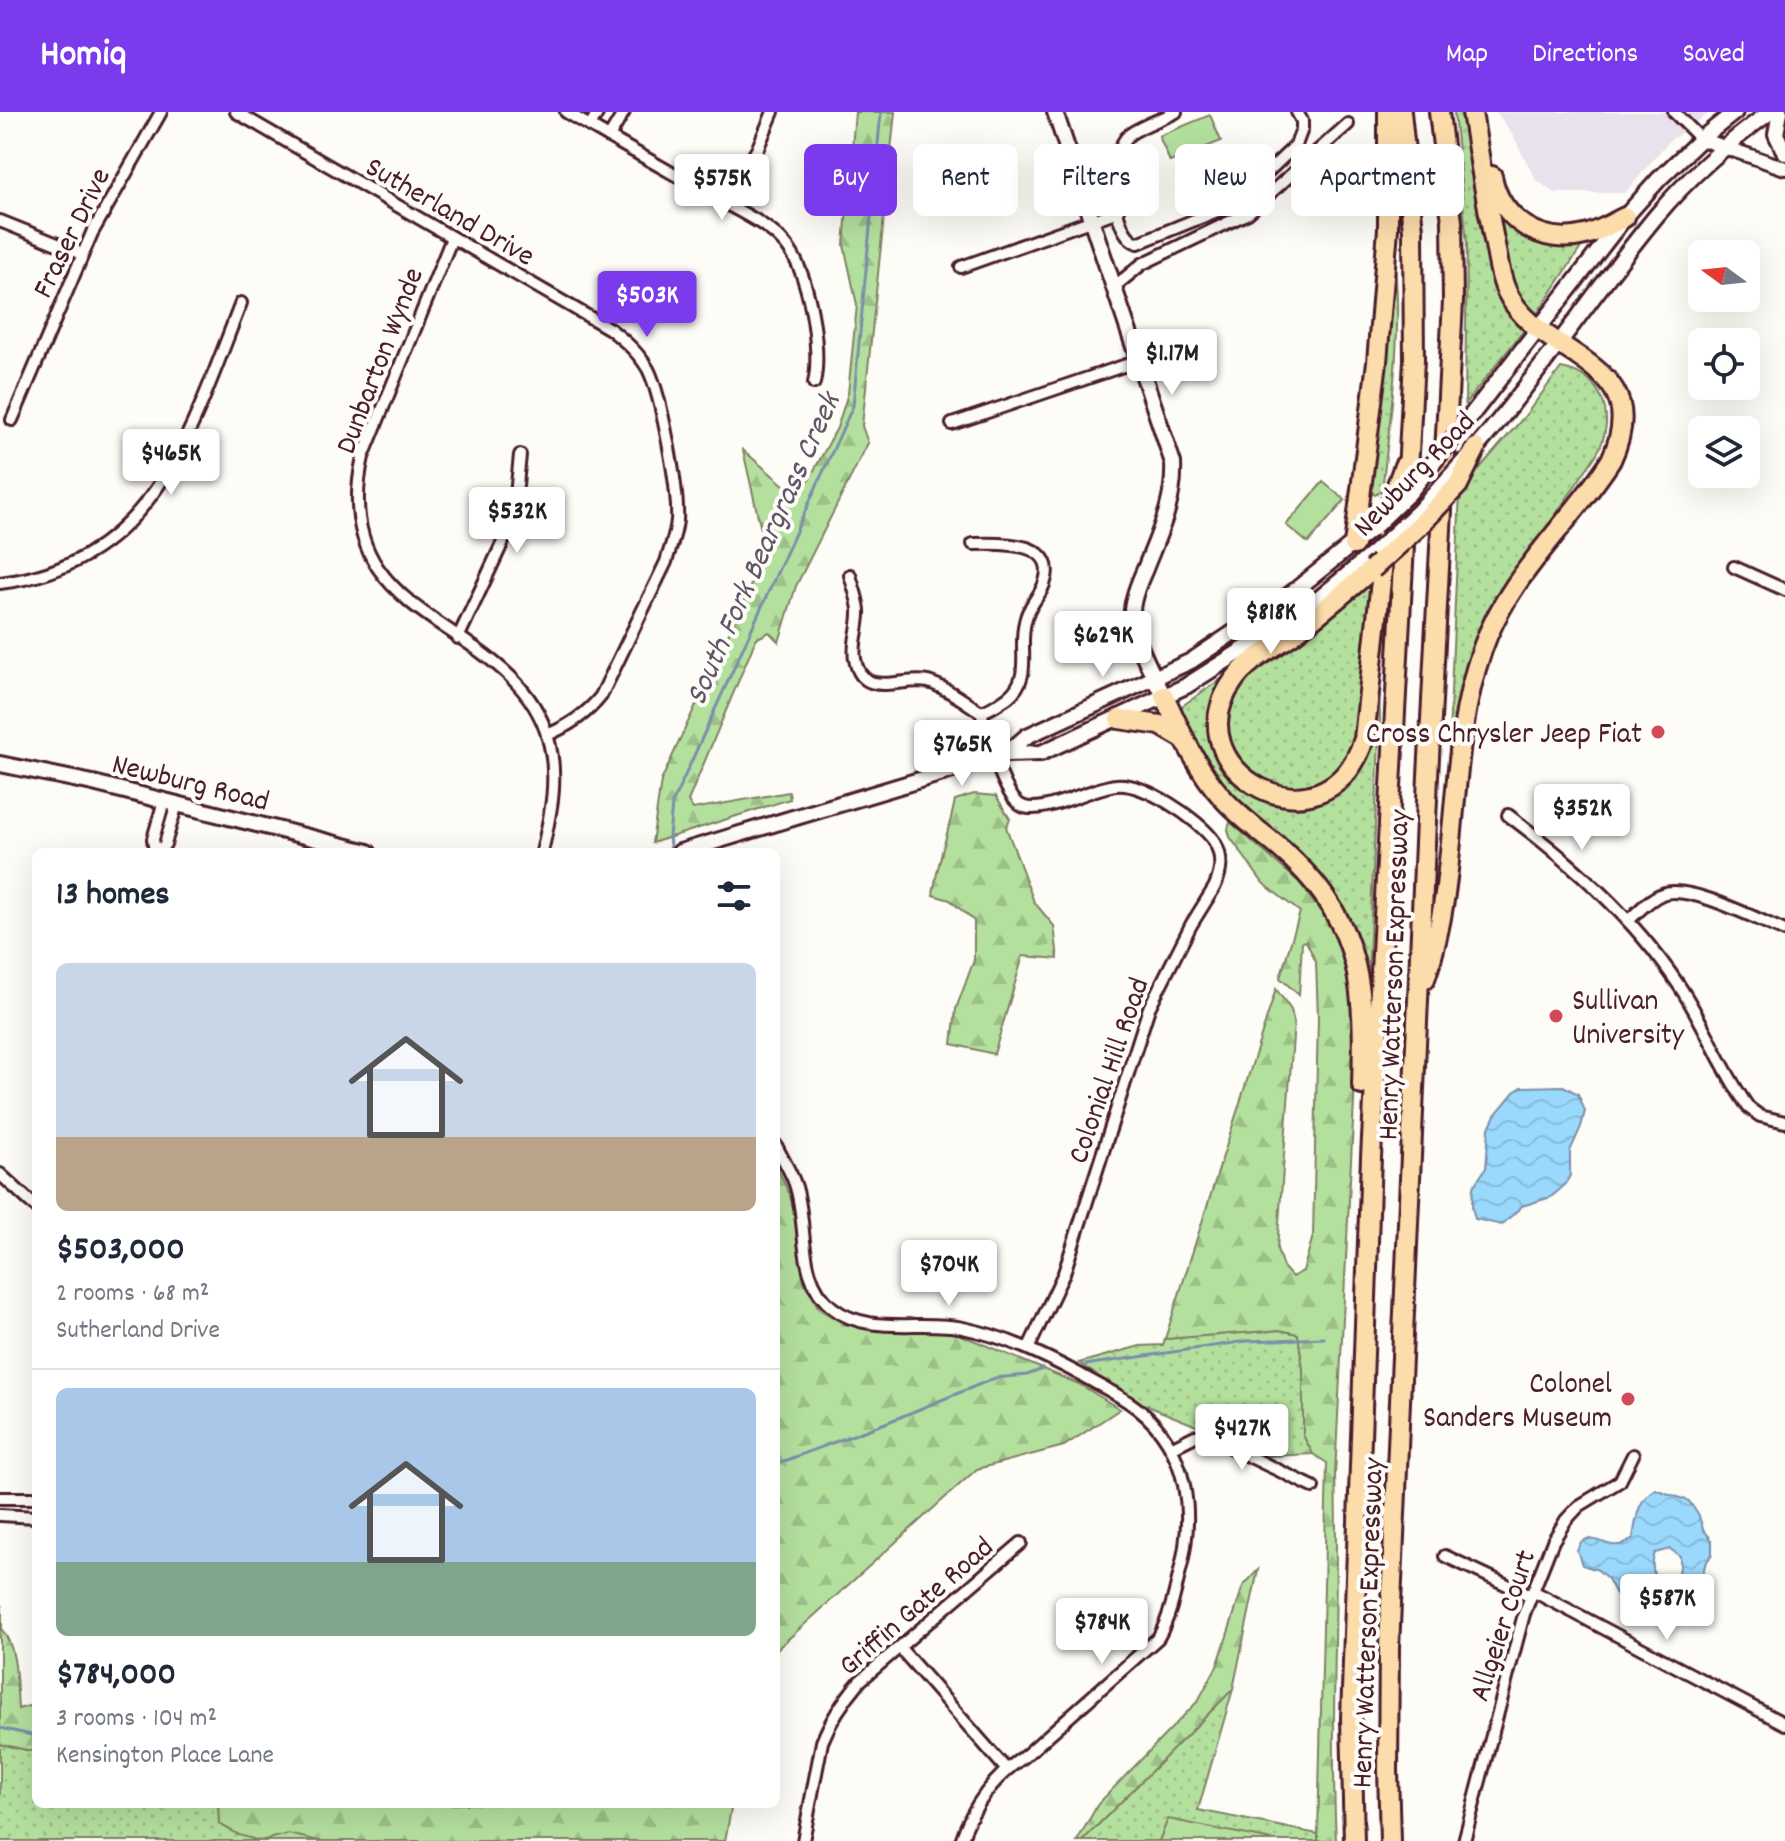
<!DOCTYPE html>
<html lang="en">
<head>
<meta charset="utf-8">
<style>
  :root { --surface:#fff; --page:#f2f2f3; --text:#1f2937; --muted:#747a83; --line:#e0e1e3; --accent:#7c3aed }
  body { margin:0; font-family:Dekko,sans-serif; background:var(--page); color:var(--text); height:100vh; display:flex; flex-direction:column; font-size:30px; white-space:nowrap }
  * { box-sizing:border-box; margin:0 }
  p { font-size:26px; color:var(--muted) }
  .icon { flex:none; width:44px; height:44px; fill:none; stroke:currentColor; stroke-width:2; stroke-linecap:round; stroke-linejoin:round }
  .map { position:relative; flex:1; overflow:hidden }
  .panel { position:absolute; left:32px; top:736px; width:748px; height:960px; display:flex; flex-direction:column; background:var(--surface); border-radius:12px; box-shadow:0 8px 32px #0002 }
  .panel>* { flex:none }
  .banner { position:absolute; left:804px; top:32px; width:760px; height:72px; display:flex; gap:16px }
  .needle { width:52px; rotate:285deg }
  .tools { position:absolute; left:1688px; top:128px; display:grid; gap:16px }
  .tools a { display:grid; place-items:center; width:72px; height:72px; border-radius:12px; background:var(--surface); box-shadow:0 8px 32px #0002; font-size:40px }
  .price { position:absolute; translate:-50% -68px; padding:0 18px; border-radius:8px; background:#fff; color:#222; font-size:26px; line-height:52px; filter:drop-shadow(0 2px 4px #0008) }
  .price::after { content:''; position:absolute; left:50%; top:48px; width:24px; height:18px; margin-left:-12px; background:inherit; clip-path:polygon(0 0,100% 0,50% 100%) }
  .price.on { background:var(--accent); color:#fff }
  ul { padding:0; list-style:none }
  li { display:grid; align-content:center; gap:16px; height:424px; padding:0 24px }
  li+li { border-top:2px solid var(--line) }
  li span { display:grid; place-items:center; height:248px; border-radius:12px; color:#555 }
  li>.icon { margin-inline-start:auto }
  span .icon { width:144px; height:144px; fill:#fffc; stroke-width:1 }
  li b { font-size:34px }
  h2 { display:flex; justify-content:space-between; align-items:center; height:96px; padding:0 24px; font-size:34px }
  .tag { padding:0 28px; border-radius:12px; background:var(--surface); box-shadow:0 8px 32px #0002; font-size:28px; line-height:72px }
  .tag.on { background:var(--accent); color:#fff }
  header { display:flex; align-items:center; gap:48px; box-sizing:border-box; height:112px; padding:0 40px; background:var(--accent); color:#fff }
  header strong { font-size:38px }
  nav { display:flex; gap:44px; margin-inline-start:auto; font-size:28px }
  .map>svg:first-child { display:block }
  .built { fill:#e9e2ed }
  .grass { fill:url(#grass-dots); stroke:#7f8064; stroke-width:2 }
  .forest { fill:url(#forest-firs); stroke:#7f8064; stroke-width:2 }
  .garden { fill:#b4e09e; stroke:#7f8064; stroke-width:2 }
  .water { fill:url(#water-waves); stroke:#7a8fa8; stroke-width:2 }
  .lines { fill:none; stroke-linecap:round; stroke-linejoin:round }
  .stream { stroke:#7a8fa8; stroke-width:3 }
  .minor-casing { stroke:#4a1f2b; stroke-width:16 }
  .tertiary-casing { stroke:#4a1f2b; stroke-width:18 }
  .secondary-casing { stroke:#4a1f2b; stroke-width:20 }
  .motorway-casing { stroke:#4a1f2b; stroke-width:24 }
  .minor { stroke:#fdfcf7; stroke-width:10 }
  .tertiary { stroke:#fdfcf7; stroke-width:12 }
  .secondary { stroke:#fdfcf7; stroke-width:14 }
  .motorway { stroke:#fddcac; stroke-width:18 }
  .secondary-bridge-casing { stroke:#4a1f2b; stroke-width:20; stroke-linecap:butt }
  .motorway-bridge-casing { stroke:#4a1f2b; stroke-width:24; stroke-linecap:butt }
  .secondary-bridge { stroke:#fdfcf7; stroke-width:14 }
  .motorway-bridge { stroke:#fddcac; stroke-width:18 }
  .poi-dot { fill:#d1495b; stroke:#fdfcf7; stroke-width:3 }
  .labels { text-anchor:middle; stroke-width:8; stroke-linejoin:round; paint-order:stroke }
  .street-label { font-size:30px; fill:#4a1f2b; stroke:#fdfcf7 }
  .poi-label { font-size:30px; fill:#4a1f2b; stroke:#fdfcf7; text-anchor:end }
  .water-label { font-size:32px; font-style:italic; fill:#62576a; stroke:#fdfcf7 }
</style>
</head>
<body>
<header>
<strong>Homiq</strong>
<nav><a>Map</a><a>Directions</a><a>Saved</a></nav>
</header>
<div class="map">
<svg width="1785" height="1729" viewBox="0 0 1785 1729">
  <defs>
    <pattern id="grass-dots" width="8" height="8" patternUnits="userSpaceOnUse" patternTransform="scale(2)"><rect width="8" height="8" fill="#b4e09e"/><path d="M2 2h.1M6 6h.1" fill="none" stroke="#9cc088" stroke-width="1.8" stroke-linecap="round"/></pattern>
    <pattern id="forest-firs" width="22" height="20" patternUnits="userSpaceOnUse" patternTransform="scale(2)"><rect width="22" height="20" fill="#b4e09e"/><path d="M5 1l3.5 6h-7zM16 11l3.5 6h-7z" fill="#9cc088"/></pattern>
    <pattern id="water-waves" width="16" height="10" patternUnits="userSpaceOnUse" patternTransform="scale(2)"><rect width="16" height="10" fill="#9ad9fc"/><path d="M0 5q4-4 8 0t8 0" fill="none" stroke="#86bad8"/></pattern>
  </defs>
  <rect width="100%" height="100%" fill="#fdfcf7"/>
  <filter id="ink" filterUnits="userSpaceOnUse"><feTurbulence type="fractalNoise" baseFrequency=".0125" numOctaves="2"/><feDisplacementMap in="SourceGraphic" scale="16" xChannelSelector="R" yChannelSelector="G"/><feConvolveMatrix kernelMatrix="1 2 1 2 8 2 1 2 1" color-interpolation-filters="sRGB"/></filter>
  <g filter="url(#ink)">
    <!-- built -->
    <polygon class="built" points="1496,0 1711,0 1669,29 1625,81 1555,81 1536,68 1512,22"/>
    <!-- grass -->
    <g class="grass">
      <polygon points="1454,0 1463,0 1494,175 1506,199 1524,218 1465,292 1467,132"/>
      <polygon points="1500,99 1584,131 1535,205 1510,173 1496,100"/>
      <path d="M1394,143c9,78 -3,157 -12,235l-7,5 -5,-4z"/>
      <path d="M1561,256c44,7 56,52 35,87l-88,130 -59,198v-47l11,-245 64,-74z"/>
      <polygon points="1371,468 1358,624 1348,648 1319,673 1294,678 1249,663 1229,634 1226,601 1244,566"/>
      <path d="M1231,560l-18,51 54,76 84,-22c21,-27 21,-60 25,-92h3l1,34 -12,259 -3,1 -11,-40 -129,-150 -19,-25 -24,-51v-7z"/>
      <polygon points="1280,1218 1298,1222 1303,1257 1303,1323 1313,1342 1270,1344 1133,1288 1079,1251 1140,1234 1163,1233 1165,1227"/>
      <polygon points="1233,1577 1198,1698 1318,1722 1318,1729 1082,1729"/>
      <polygon points="0,1632 36,1640 36,1692 258,1692 416,1729 0,1729"/>
    </g>
    <!-- forest -->
    <g class="forest">
      <polygon points="855,0 895,0 862,314 868,331 796,474 779,530 769,520 756,527 688,689 693,697 789,680 790,687 652,731 661,669 766,440 743,338 799,386 837,316 848,281 857,193 844,133"/>
      <path d="M974,682l22,2 14,23 -4,8 28,75 20,24 4,33 -35,-3 -29,98 -42,-10 4,-35 18,-49v-39l-24,-21 -17,-5c4,-32 16,-63 22,-95z"/>
      <path d="M1230,710l70,61 36,51 16,49 4,79 -21,413c4,122 -5,244 1,366h-18v-7l9,-371 -14,-9 -10,-19v-66l-5,-35 -18,-4 -115,9 111,-350 15,21 3,13 -17,226 6,18 9,10 11,-6 10,-35 5,-218 -2,-56 -10,-21 -4,1 -3,53 -19,-17 20,-66 -37,-29 -33,-46 -2,-8z"/>
      <polygon points="776,1053 790,1083 799,1120 804,1168 819,1197 844,1212 895,1220 949,1218 1079,1272 1120,1297 1064,1334 977,1357 776,1538"/>
      <polygon points="1258,1458 1233,1577 1082,1729 1077,1729 1098,1692 1198,1589 1218,1552 1243,1474"/>
      <path d="M0,1493l2,1v24c16,19 14,54 16,79l18,-5v48l-36,-8z"/>
      <polygon points="218,1692 732,1692 725,1729 319,1729 288,1722 260,1729 239,1723 219,1712"/>
    </g>
    <!-- garden -->
    <g class="garden">
      <polygon points="1210,3 1221,29 1170,50 1159,24"/>
      <polygon points="1323,370 1345,388 1308,431 1286,413"/>
      <polygon points="1168,1707 1272,1728 1273,1729 1159,1729"/>
    </g>
    <!-- water -->
    <g class="water">
      <polygon points="1563,974 1578,982 1585,999 1581,1015 1570,1039 1570,1063 1566,1072 1551,1085 1522,1094 1502,1113 1475,1107 1472,1095 1473,1075 1486,1056 1489,1016 1495,1003 1514,980 1522,975"/>
      <path d="M1655,1377l34,12 10,15 4,13 9,11v14l-7,11 -6,24 1,10 -11,6 -13,-4 -5,-10 9,-23v-12l-10,-7 -15,4c-11,24 24,56 -17,62l-15,-8 -15,-28 -10,-9 -16,-5 -5,-15 4,-8 6,-3c20,0 25,15 46,-1 3,-18 4,-38 22,-49z"/>
    </g>
    <g class="lines">
      <!-- stream -->
      <g class="stream">
        <polyline points="671,740 669,725 672,692 853,294 881,0"/>
        <polyline points="1085,1253 1247,1229 1324,1226"/>
        <polyline points="776,1352 888,1310 995,1266 1027,1263 1043,1257"/>
        <polyline points="0,1616 36,1624"/>
      </g>
      <defs>
        <g id="minor">
          <path d="M236,0l374,217c15,12 28,23 38,40 13,25 31,122 29,151 -1,14 -7,28 -11,42l-65,134c-15,19 -32,30 -54,39"/>
          <path d="M566,0c49,29 99,57 148,85 24,14 53,26 71,47 24,27 37,105 29,139"/>
          <path d="M1176,0c-14,7 -33,13 -46,22 -24,19 -20,101 8,109l96,-39 62,-59 6,-16v-8l-5,-9"/>
          <polyline points="1674,0 1701,27"/>
          <polyline points="590,14 598,0"/>
          <polyline points="609,25 624,0"/>
          <polyline points="724,91 757,38 773,0"/>
          <polyline points="0,109 82,142"/>
          <path d="M452,126l-89,219c-39,171 151,159 185,281 11,39 3,75 -6,114"/>
          <polyline points="961,155 1118,99"/>
          <polyline points="1114,175 1142,152 1248,101 1348,12"/>
          <polyline points="12,308 92,121 161,0"/>
          <polyline points="952,312 1138,249"/>
          <path d="M973,432c27,-1 92,-4 69,45 -6,11 -15,20 -17,33 -7,27 8,55 -17,75 -9,6 -16,12 -27,15"/>
          <polyline points="1734,455 1785,478"/>
          <path d="M850,463c3,11 8,24 9,35 1,17 -7,33 -4,49 7,42 48,17 73,23 18,5 37,20 53,30 7,22 21,84 41,94 20,10 70,-19 94,-21 27,-3 83,34 98,56 9,15 8,31 0,47l-23,37 -42,83 -85,265 -35,74"/>
          <path d="M0,471c155,-18 192,-156 241,-280"/>
          <polyline points="458,526 508,419 515,393 520,343"/>
          <path d="M1508,703c64,48 125,102 170,169 27,39 43,86 71,124l11,8 25,6"/>
          <polyline points="155,740 153,727 164,689"/>
          <polyline points="159,740 165,732 177,692"/>
          <path d="M1628,809c10,-9 21,-22 34,-27 26,-11 96,26 123,37"/>
          <path d="M776,1033c6,13 14,25 19,39 14,40 0,95 38,124 35,28 89,11 130,20 43,9 79,26 118,47 19,11 40,20 57,34 52,41 57,107 41,166 -5,22 -10,44 -21,63l-133,118c-30,20 -53,50 -64,85"/>
          <polyline points="0,1062 36,1095"/>
          <polyline points="1171,1336 1195,1324 1207,1324 1313,1375"/>
          <polyline points="0,1386 36,1386"/>
          <polyline points="0,1403 36,1405"/>
          <polyline points="1445,1444 1531,1484"/>
          <polyline points="1533,1479 1785,1612"/>
          <polyline points="900,1536 1006,1657"/>
          <path d="M803,1729l19,-99c9,-23 22,-42 38,-61l161,-138"/>
          <polyline points="1464,1729 1524,1502 1553,1429 1566,1408 1579,1394 1620,1369 1633,1343"/>
        </g>
        <polyline id="tertiary" points="1701,27 1785,56"/>
        <g id="secondary">
          <path d="M1055,0l118,351c2,39 -14,70 -28,106 -6,13 -12,27 -13,41 -1,25 20,63 32,86"/>
          <polyline points="1780,0 1776,22 1785,41"/>
          <polyline points="1459,319 1625,105 1659,67 1701,27 1735,0"/>
          <path d="M1476,336c65,-75 118,-157 181,-233 32,-38 72,-73 113,-103"/>
          <polyline points="1006,642 1027,624 1191,549 1288,484 1374,415"/>
          <polyline points="0,652 93,671 368,740"/>
          <polyline points="680,740 1006,642 1041,641 1186,574 1304,499 1377,438"/>
        </g>
        <g id="motorway">
          <path d="M1492,64c8,44 50,70 93,59 14,-3 27,-12 40,-18"/>
          <polyline points="1354,433 1377,250 1388,117 1388,0"/>
          <path d="M1372,457c-26,23 -53,45 -80,66 -20,14 -44,25 -58,45 -66,90 92,178 130,59l25,-233 15,-40"/>
          <path d="M1164,584c16,34 32,72 57,100 21,25 50,42 73,65 69,66 71,135 68,224"/>
          <polyline points="1119,607 1160,613 1184,627"/>
          <path d="M1425,867c37,-105 20,-223 57,-329 25,-73 88,-126 129,-190 47,-101 -72,-100 -104,-168 -7,-14 -9,-32 -12,-47 -9,-44 -16,-89 -23,-133"/>
          <polyline points="1354,1729 1351,1606 1371,1045 1414,248 1413,118 1401,0"/>
          <polyline points="1390,1729 1388,1658 1389,1536 1428,664 1453,189 1452,110 1439,0"/>
        </g>
      </defs>
      <!-- minor casing -->
      <use href="#minor" class="minor-casing"/>
      <!-- tertiary casing -->
      <use href="#tertiary" class="tertiary-casing"/>
      <!-- secondary casing -->
      <use href="#secondary" class="secondary-casing"/>
      <!-- motorway casing -->
      <use href="#motorway" class="motorway-casing"/>
      <!-- minor -->
      <use href="#minor" class="minor"/>
      <!-- tertiary -->
      <use href="#tertiary" class="tertiary"/>
      <!-- secondary -->
      <use href="#secondary" class="secondary"/>
      <!-- motorway -->
      <use href="#motorway" class="motorway"/>
      <defs>
        <g id="secondary-bridge">
          <polyline points="1374,415 1409,381 1459,319"/>
          <polyline points="1377,438 1418,400 1466,347"/>
        </g>
        <polyline id="motorway-bridge" points="1372,457 1418,415 1458,373 1476,336"/>
      </defs>
      <!-- secondary-bridge casing -->
      <use href="#secondary-bridge" class="secondary-bridge-casing"/>
      <!-- motorway-bridge casing -->
      <use href="#motorway-bridge" class="motorway-bridge-casing"/>
      <!-- secondary-bridge -->
      <use href="#secondary-bridge" class="secondary-bridge"/>
      <!-- motorway-bridge -->
      <use href="#motorway-bridge" class="motorway-bridge"/>
    </g>
  </g>
  <!-- markers -->
  <g class="poi-dot">
    <circle cx="1658" cy="620" r="8"/>
    <circle cx="1556" cy="904" r="8"/>
    <circle cx="1628" cy="1287" r="8"/>
  </g>
  <g class="labels">
    <!-- street labels -->
    <g class="street-label">
      <text transform="translate(451 98) rotate(30)" y="10">Sutherland Drive</text>
      <text transform="translate(70 120) rotate(-64)" y="10">Fraser Drive</text>
      <text transform="translate(378 248) rotate(-69)" y="10">Dunbarton Wynde</text>
      <text transform="translate(1413 361) rotate(-46)" y="10">Newburg Road</text>
      <text transform="translate(191 669) rotate(14)" y="10">Newburg Road</text>
      <text transform="translate(1392 863) rotate(-88)" y="10">Henry Watterson Expressway</text>
      <text transform="translate(1107 958) rotate(-71)" y="10">Colonial Hill Road</text>
      <text transform="translate(915 1493) rotate(-41)" y="10">Griffin Gate Road</text>
      <text transform="translate(1366 1511) rotate(-88)" y="10">Henry Watterson Expressway</text>
      <text transform="translate(1501 1513) rotate(-72)" y="10">Allgeier Court</text>
    </g>
    <!-- poi labels -->
    <g class="poi-label">
      <text x="1642" y="630">Cross Chrysler Jeep Fiat</text>
      <text x="1572" y="897" text-anchor="start">Sullivan<tspan x="1572" dy="34">University</tspan></text>
      <text x="1612" y="1280">Colonel<tspan x="1612" dy="34">Sanders Museum</tspan></text>
    </g>
    <!-- water labels -->
    <g class="water-label">
      <text transform="translate(761 436) rotate(-66)" y="11">South Fork Beargrass Creek</text>
    </g>
  </g>
</svg>
<div class="tools">
<a><svg class="needle" viewBox="-14 -14 28 28"><path d="M0-13l5 13h-10z" fill="#e53935"/><path d="M0 13l5-13h-10z" fill="#747a83"/></svg></a>
<a><svg class="icon" aria-label="locate" viewBox="0 0 24 24"><circle cx="12" cy="12" r="6"/><path d="M12 2v4M12 18v4M2 12h4M18 12h4"/></svg></a>
<a><svg class="icon" aria-label="layers" viewBox="0 0 24 24"><path d="M12 4l9 5-9 5-9-5zM3 14l9 5 9-5"/></svg></a>
</div>
<b class="price" style="left:722px;top:110px">$575K</b>
<b class="price on" style="left:647px;top:227px">$503K</b>
<b class="price" style="left:1172px;top:285px">$1.17M</b>
<b class="price" style="left:171px;top:385px">$465K</b>
<b class="price" style="left:517px;top:443px">$532K</b>
<b class="price" style="left:1271px;top:544px">$818K</b>
<b class="price" style="left:1103px;top:567px">$629K</b>
<b class="price" style="left:962px;top:676px">$765K</b>
<b class="price" style="left:1582px;top:740px">$352K</b>
<b class="price" style="left:949px;top:1196px">$704K</b>
<b class="price" style="left:1242px;top:1360px">$427K</b>
<b class="price" style="left:1667px;top:1530px">$587K</b>
<b class="price" style="left:1102px;top:1554px">$784K</b>
<div class="banner">
<a class="tag on">Buy</a>
<a class="tag">Rent</a>
<a class="tag">Filters</a>
<a class="tag">New</a>
<a class="tag">Apartment</a>
</div>
<section class="panel">
<h2>13 homes<svg class="icon" aria-label="filters" viewBox="0 0 24 24"><path d="M4 7h16M4 17h16"/><circle cx="9" cy="7" r="2"/><circle cx="15" cy="17" r="2"/></svg></h2>
<ul>
<li><span style="background:linear-gradient(#c9d6e8 70%,#b9a48a 0)"><svg class="icon" aria-label="home" viewBox="0 0 24 24"><path d="M3 11l9-7 9 7M6 9v11h12V9"/></svg></span><div><b>$503,000</b><p>2 rooms · 68 m²</p><p>Sutherland Drive</p></div></li>
<li><span style="background:linear-gradient(#a9c7e8 70%,#7fa58c 0)"><svg class="icon" aria-label="home" viewBox="0 0 24 24"><path d="M3 11l9-7 9 7M6 9v11h12V9"/></svg></span><div><b>$784,000</b><p>3 rooms · 104 m²</p><p>Kensington Place Lane</p></div></li>
</ul>
</section>
</div>
</body>
</html>
